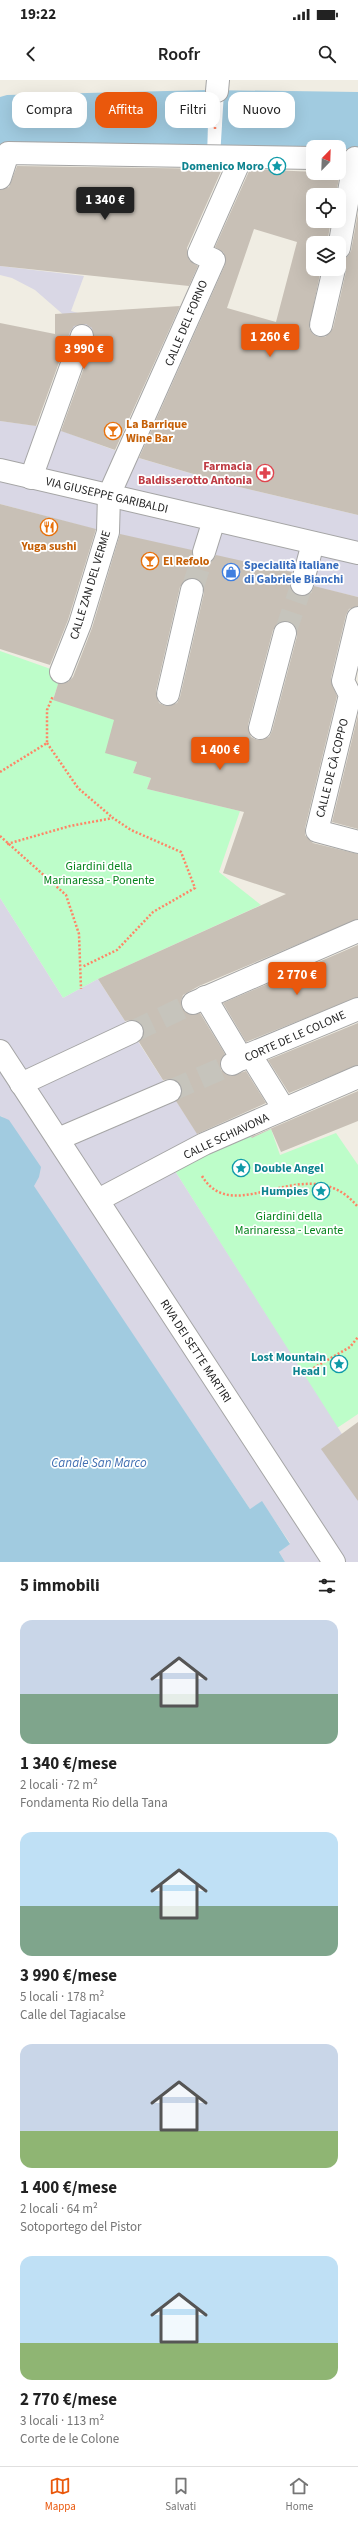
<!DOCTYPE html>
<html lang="it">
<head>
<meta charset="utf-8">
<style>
  :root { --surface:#fff; --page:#f6f6f6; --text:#222; --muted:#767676; --line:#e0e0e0; --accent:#ea580c }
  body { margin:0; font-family:"Source Sans 3",sans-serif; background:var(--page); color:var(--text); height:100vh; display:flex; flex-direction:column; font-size:15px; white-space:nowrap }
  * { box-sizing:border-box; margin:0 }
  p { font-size:13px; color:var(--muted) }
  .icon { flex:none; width:22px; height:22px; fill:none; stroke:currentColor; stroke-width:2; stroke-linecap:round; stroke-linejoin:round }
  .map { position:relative; height:1482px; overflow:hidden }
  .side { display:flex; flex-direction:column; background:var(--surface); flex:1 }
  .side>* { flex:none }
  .banner { position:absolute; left:12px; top:12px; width:334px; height:36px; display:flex; gap:8px }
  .needle { width:26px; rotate:23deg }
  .controls { position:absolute; left:306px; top:60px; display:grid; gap:8px }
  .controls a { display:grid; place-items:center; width:40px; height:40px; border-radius:8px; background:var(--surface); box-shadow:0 4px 16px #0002; font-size:20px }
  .price { position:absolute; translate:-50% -34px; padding:0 9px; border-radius:4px; background:var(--accent); color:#fff; font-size:13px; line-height:26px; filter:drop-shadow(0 1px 2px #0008) }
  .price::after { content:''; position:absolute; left:50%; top:24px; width:12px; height:9px; margin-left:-6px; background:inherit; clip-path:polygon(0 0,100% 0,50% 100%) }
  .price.on { background:#222; color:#fff }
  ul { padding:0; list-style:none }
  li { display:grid; align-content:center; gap:8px; height:212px; padding:0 20px }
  li span { display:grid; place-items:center; height:124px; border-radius:12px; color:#555 }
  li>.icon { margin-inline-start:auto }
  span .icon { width:72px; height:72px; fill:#fffc; stroke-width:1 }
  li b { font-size:17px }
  h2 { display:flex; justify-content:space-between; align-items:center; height:48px; padding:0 20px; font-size:17px }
  .tag { padding:0 14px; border-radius:12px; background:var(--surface); box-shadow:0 4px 16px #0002; font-size:14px; line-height:36px }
  .tag.on { background:var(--accent); color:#fff }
  .status { display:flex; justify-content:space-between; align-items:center; height:28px; padding:0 20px; background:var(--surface); direction:ltr }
  .status svg { height:11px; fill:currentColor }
  header { display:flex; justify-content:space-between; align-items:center; height:52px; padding:0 20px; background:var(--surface); font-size:18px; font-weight:600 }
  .tab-bar { display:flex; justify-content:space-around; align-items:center; height:56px; border-top:1px solid var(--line); background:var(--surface); font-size:11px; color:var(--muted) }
  .tab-bar a { display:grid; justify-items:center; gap:2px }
  .tab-bar .on { color:var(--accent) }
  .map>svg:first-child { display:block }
  .park { fill:#bdfdc9 }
  .plaza { fill:#d9d7e5 }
  .water { fill:#a1cbe0 }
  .pier { fill:#fff }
  .building { fill:#c8c0b6; fill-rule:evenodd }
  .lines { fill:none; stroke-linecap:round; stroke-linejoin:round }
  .pedestrian-tunnel { stroke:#c6c4bc; stroke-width:22; stroke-dasharray:22 11; stroke-linecap:butt }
  .pedestrian-casing { stroke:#a5a5a5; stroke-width:24 }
  .path { stroke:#ff8465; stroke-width:2.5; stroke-dasharray:2 2; stroke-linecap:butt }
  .pedestrian { stroke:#fff; stroke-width:22 }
  .labels { text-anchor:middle; stroke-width:3.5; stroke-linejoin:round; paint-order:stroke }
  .culture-label { font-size:12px; font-weight:bold; fill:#0d838f; stroke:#fff; text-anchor:end }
  .street-label { font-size:12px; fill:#1e1e1e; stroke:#fff }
  .food-label { font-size:12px; font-weight:bold; fill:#c56008; stroke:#fff; text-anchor:start }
  .health-label { font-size:12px; font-weight:bold; fill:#be3a42; stroke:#fff; text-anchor:end }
  .shop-label { font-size:12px; font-weight:bold; fill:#366cbe; stroke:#fff; text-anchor:start }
  .park-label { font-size:12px; fill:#05831c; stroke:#fff }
  .water-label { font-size:13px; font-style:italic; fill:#4471b3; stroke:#fff }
</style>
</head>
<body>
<div class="status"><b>19:22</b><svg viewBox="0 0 49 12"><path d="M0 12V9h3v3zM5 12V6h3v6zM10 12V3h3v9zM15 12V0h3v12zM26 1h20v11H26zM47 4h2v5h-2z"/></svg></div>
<header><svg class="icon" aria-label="back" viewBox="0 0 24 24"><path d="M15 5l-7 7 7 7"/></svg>Roofr<svg class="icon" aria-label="search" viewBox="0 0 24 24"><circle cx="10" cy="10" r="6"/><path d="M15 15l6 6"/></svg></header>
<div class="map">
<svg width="358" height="1482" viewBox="0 0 358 1482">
  <rect width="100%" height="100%" fill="#f0ede3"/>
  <!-- park -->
  <g class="park">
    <polygon points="0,571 62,593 53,619 114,640 137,682 133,693 151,698 147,709 240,731 219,792 261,825 98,899 63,918 0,818"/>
    <polygon points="271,1049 280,1075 336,1053 358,1085 358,1334 337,1348 175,1091 249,1051 252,1058"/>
  </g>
  <!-- plaza -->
  <g class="plaza">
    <polygon points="0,186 84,196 71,231 99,239 87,267 67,264 66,237 35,210 12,198 0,195"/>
    <polygon points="0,341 54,348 125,374 231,405 358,435 358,517 302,504 300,494 105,452 0,424"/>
    <polygon points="0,818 63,918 98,899 209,1072 175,1091 342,1354 358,1420 358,1482 285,1482 279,1472 290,1463 262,1422 250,1429 33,1106 3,1037 0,1036"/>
  </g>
  <!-- water -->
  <g class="water">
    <polygon points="207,10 358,12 358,69 339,69 339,67 0,69 0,17 7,15"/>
    <polygon points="0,1036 9,1040 41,1087 39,1097 34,1106 250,1429 262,1421 290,1464 279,1472 285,1482 0,1482"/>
  </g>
  <!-- pier -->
  <polygon class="pier" points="209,10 224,11 220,78 207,77"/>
  <!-- building -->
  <g class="building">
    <polygon points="17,86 222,89 187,168 189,180 198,186 189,206 0,186 0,110 9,107"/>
    <path d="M339,86h2l-5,29h-23v26h18l-4,22h-14v26h8l-12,59 4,6 6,3h6l8,-9 13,-56 -4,-12 6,-4 3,-5 7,-38v302l-127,-30 -92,-27 86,-193 -1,-12 -9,-6 35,-78 89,4zM254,149l43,13 -21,80 -49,-14z"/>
    <polygon points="180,226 115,370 61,351 94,260 92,248 86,244 74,246 70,252 36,346 0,341 0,243 55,254 55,234"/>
    <polygon points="0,424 96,449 68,540 50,585 0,569"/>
    <path d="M120,454l72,16 3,10 6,4 11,-3 4,-6 76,17 -2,16 9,8 12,-3 3,-7 44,11v9l-9,3 -3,6 -15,63 6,18 -32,132v7l8,8 45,11v65l-159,67 -16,9 -2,6 1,7 9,7 9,-2 25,41 -5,9 1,7 10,6 15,-5 20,32 -69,31 -21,-33 6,-8 -1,-7 -9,-7 -9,1 -24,-38 5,-9 -1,-7 -10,-6 -8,1 -27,-42 188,-85 -63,-21 21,-61 -97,-23 4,-11 -18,-5 4,-11 -32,-9 9,-33 -61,-20 5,-16 10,-2 5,-5 19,-49zM188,498l12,3 4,12 -24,104 -3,6 -11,3 -7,-3 -3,-12 24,-104zM281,541l12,3 4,12 -25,95 -3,6 -12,3 -6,-3 -3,-12 25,-95z"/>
    <polygon points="358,635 358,749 332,742"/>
    <polygon points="358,865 358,917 246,962 223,923"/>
    <polygon points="358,943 358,985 289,1013 268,980"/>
    <polygon points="358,1011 358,1041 281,1072 271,1049 252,1058 251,1057"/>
    <polygon points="358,1342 358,1421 321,1369"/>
  </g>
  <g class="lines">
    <!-- pedestrian-tunnel -->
    <g class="pedestrian-tunnel">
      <polyline points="192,510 204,472"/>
      <polyline points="285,553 302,504"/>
      <polyline points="132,952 193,923"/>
      <polyline points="170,1011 232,984"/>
    </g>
    <defs>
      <g id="pedestrian">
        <polyline points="217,11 218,0"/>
        <polyline points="0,98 8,73 313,78"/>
        <polyline points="339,168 355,78"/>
        <polyline points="321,245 334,189"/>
        <polyline points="0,390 358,473"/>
        <polyline points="31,398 82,256"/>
        <polyline points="204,472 214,440"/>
        <polyline points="302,504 313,463"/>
        <polyline points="358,538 343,601 350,615 317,751 358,762"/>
        <polyline points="61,592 80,544 108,452 109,415 214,180 199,173 241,78"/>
        <polyline points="168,614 192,510"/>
        <polyline points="260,648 285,553"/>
        <polyline points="205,917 242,979"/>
        <polyline points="193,923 358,851"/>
        <polyline points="0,971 334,1482"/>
        <polyline points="250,974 284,1029"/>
        <polyline points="232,984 250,974 358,929"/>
        <polyline points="21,1004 132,952"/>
        <polyline points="58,1059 170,1011"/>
        <polyline points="98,1120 204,1064 358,997"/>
      </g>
    </defs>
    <!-- pedestrian casing -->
    <use href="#pedestrian" class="pedestrian-casing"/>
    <!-- path -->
    <g class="path">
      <polyline points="215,49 215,36"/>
      <polyline points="47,663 78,708 113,738"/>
      <polyline points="0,692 47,663 47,630 53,616"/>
      <polyline points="0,756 66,815 79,854 81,909"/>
      <polyline points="7,764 70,746 113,738 131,750 181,772 195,808 153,832 117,870 82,887"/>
      <path d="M202,1096c33,55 106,-30 156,31"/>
      <polyline points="303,1294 350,1267 358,1257"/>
    </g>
    <!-- pedestrian -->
    <use href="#pedestrian" class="pedestrian"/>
  </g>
  <!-- icons -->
  <defs>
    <symbol id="sight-ring" viewBox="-11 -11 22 22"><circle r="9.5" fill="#fff" stroke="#0f9aa8" stroke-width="1.5"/><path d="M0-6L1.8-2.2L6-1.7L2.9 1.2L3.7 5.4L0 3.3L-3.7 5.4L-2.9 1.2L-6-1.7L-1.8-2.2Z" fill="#0f9aa8"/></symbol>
    <symbol id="bar-ring" viewBox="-11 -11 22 22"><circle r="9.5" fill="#fff" stroke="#e8710a" stroke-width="1.5"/><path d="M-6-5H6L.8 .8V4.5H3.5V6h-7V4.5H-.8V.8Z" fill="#e8710a"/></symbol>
    <symbol id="pharmacy-ring" viewBox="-11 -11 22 22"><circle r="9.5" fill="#fff" stroke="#e0444e" stroke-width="1.5"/><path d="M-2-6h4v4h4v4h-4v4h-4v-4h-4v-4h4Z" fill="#e0444e"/></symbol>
    <symbol id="restaurant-ring" viewBox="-11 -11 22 22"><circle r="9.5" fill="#fff" stroke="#e8710a" stroke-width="1.5"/><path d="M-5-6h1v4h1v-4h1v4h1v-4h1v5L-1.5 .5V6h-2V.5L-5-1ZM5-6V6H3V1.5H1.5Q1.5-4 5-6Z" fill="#e8710a"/></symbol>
    <symbol id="shop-ring" viewBox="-11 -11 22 22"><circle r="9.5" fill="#fff" stroke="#3f7fe0" stroke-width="1.5"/><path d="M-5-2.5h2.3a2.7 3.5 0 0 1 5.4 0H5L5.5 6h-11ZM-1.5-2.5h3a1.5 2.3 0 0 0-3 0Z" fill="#3f7fe0"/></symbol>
  </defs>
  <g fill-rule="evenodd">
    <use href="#sight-ring" x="267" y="76" width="20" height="20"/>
    <use href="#bar-ring" x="103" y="341" width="20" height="20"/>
    <use href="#pharmacy-ring" x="255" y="383" width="20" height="20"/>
    <use href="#restaurant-ring" x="39" y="437" width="20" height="20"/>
    <use href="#bar-ring" x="140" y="471" width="20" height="20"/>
    <use href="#shop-ring" x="221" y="482" width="20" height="20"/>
    <use href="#sight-ring" x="231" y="1078" width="20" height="20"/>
    <use href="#sight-ring" x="311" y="1101" width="20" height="20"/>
    <use href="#sight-ring" x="329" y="1274" width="20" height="20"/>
  </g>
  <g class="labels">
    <!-- culture labels -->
    <g class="culture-label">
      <text x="264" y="90">Domenico Moro</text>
      <text x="254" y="1092" text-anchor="start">Double Angel</text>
      <text x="308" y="1115">Humpies</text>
      <text x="326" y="1281">Lost Mountain<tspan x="326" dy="14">Head I</tspan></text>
    </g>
    <!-- street labels -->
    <g class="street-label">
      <text transform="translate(186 243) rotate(-67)" y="4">CALLE DEL FORNO</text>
      <text transform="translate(107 415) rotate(13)" y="4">VIA GIUSEPPE GARIBALDI</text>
      <text transform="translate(90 505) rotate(-73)" y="4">CALLE ZAN DEL VERME</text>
      <text transform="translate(332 688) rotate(-76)" y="4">CALLE DE CÀ COPPO</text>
      <text transform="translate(295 956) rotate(-24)" y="4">CORTE DE LE COLONE</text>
      <text transform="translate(226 1056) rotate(-25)" y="4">CALLE SCHIAVONA</text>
      <text transform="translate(196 1271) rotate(57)" y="4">RIVA DEI SETTE MARTIRI</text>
    </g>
    <!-- food labels -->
    <g class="food-label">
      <text x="126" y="348">La Barrique<tspan x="126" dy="14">Wine Bar</tspan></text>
      <text x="49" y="470" text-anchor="middle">Yuga sushi</text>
      <text x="163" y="485">El Refolo</text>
    </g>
    <!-- health labels -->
    <g class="health-label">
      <text x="252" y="390">Farmacia<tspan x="252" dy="14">Baldisserotto Antonia</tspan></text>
    </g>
    <!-- shop labels -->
    <g class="shop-label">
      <text x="244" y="489">Specialità italiane<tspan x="244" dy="14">di Gabriele Bianchi</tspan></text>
    </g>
    <!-- park labels -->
    <g class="park-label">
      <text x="99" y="790">Giardini della<tspan x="99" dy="14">Marinaressa - Ponente</tspan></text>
      <text x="289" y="1140">Giardini della<tspan x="289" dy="14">Marinaressa - Levante</tspan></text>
    </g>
    <!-- water labels -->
    <g class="water-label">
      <text x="99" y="1387">Canale San Marco</text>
    </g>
  </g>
</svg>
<div class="controls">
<a><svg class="needle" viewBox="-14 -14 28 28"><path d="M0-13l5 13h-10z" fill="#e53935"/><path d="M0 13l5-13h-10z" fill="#767676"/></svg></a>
<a><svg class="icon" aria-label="locate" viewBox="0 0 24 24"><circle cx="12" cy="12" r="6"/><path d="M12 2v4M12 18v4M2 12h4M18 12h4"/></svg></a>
<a><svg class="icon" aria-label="layers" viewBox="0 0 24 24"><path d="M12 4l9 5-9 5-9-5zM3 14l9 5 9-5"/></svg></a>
</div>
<b class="price on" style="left:105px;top:141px">1 340 €</b>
<b class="price" style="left:270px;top:278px">1 260 €</b>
<b class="price" style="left:84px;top:290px">3 990 €</b>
<b class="price" style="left:220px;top:691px">1 400 €</b>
<b class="price" style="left:297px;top:916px">2 770 €</b>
<div class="banner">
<a class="tag">Compra</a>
<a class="tag on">Affitta</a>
<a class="tag">Filtri</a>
<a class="tag">Nuovo</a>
</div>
</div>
<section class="side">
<h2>5 immobili<svg class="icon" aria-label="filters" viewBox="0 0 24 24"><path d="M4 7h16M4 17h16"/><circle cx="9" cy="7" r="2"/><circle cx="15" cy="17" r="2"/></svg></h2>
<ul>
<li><span style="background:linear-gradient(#c9d6e8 60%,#7fa58c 0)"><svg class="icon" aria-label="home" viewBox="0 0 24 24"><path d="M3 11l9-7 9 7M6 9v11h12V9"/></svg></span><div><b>1 340 €/mese</b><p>2 locali · 72 m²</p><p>Fondamenta Rio della Tana</p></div></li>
<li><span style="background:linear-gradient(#bfe0f5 60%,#7fa58c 0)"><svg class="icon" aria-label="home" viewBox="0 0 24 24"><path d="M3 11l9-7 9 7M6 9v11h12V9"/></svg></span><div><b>3 990 €/mese</b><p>5 locali · 178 m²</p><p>Calle del Tagiacalse</p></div></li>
<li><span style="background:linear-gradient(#c9d6e8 70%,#8fb573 0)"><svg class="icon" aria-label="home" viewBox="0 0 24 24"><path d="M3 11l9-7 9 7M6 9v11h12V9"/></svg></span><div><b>1 400 €/mese</b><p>2 locali · 64 m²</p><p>Sotoportego del Pistor</p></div></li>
<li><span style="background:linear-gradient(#bfe0f5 70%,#8fb573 0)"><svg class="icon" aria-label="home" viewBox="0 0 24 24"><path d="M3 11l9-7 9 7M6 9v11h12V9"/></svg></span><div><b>2 770 €/mese</b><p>3 locali · 113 m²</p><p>Corte de le Colone</p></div></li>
</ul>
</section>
<nav class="tab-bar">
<a class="on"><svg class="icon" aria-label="map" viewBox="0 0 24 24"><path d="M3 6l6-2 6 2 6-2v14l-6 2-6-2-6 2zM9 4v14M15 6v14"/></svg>Mappa</a>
<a><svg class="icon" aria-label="saved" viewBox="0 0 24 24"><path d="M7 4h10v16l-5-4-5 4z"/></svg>Salvati</a>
<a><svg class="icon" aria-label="home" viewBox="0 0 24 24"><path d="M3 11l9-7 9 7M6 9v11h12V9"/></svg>Home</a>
</nav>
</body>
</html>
